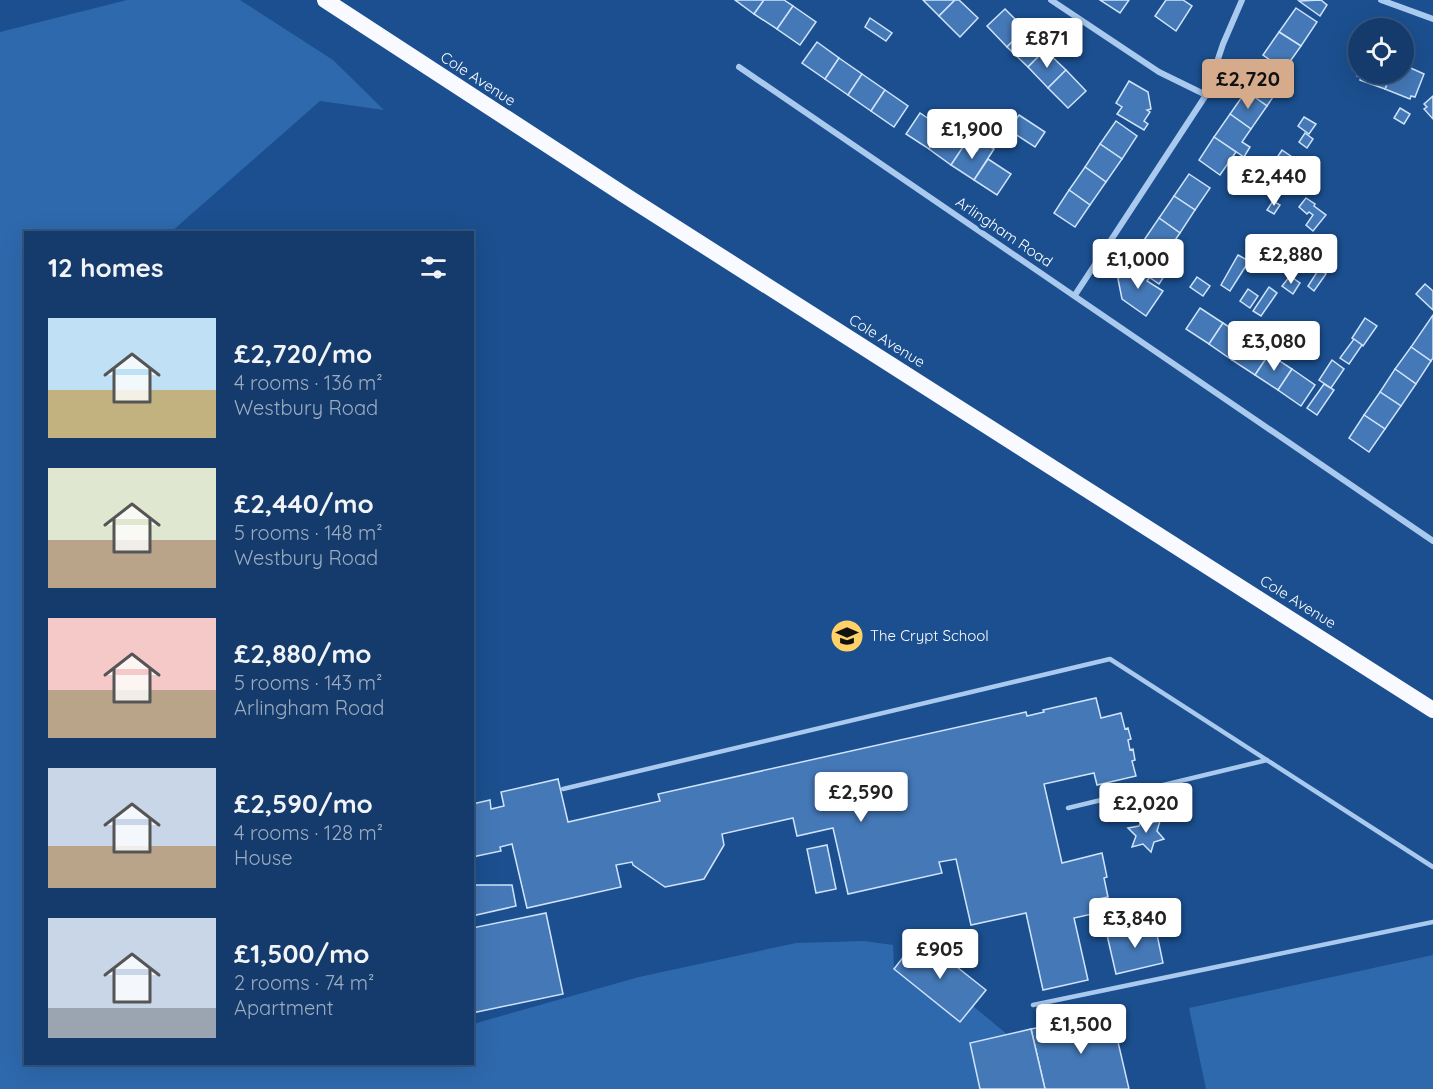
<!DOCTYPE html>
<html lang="en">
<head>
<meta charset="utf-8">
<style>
  :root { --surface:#143b6b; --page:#1d4271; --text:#f1f3f6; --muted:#9dadc1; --line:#33557e; --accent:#d6ab8b }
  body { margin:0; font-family:Quicksand,sans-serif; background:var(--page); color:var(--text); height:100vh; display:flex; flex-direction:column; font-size:22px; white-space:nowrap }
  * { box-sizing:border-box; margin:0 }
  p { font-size:20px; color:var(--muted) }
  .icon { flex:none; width:33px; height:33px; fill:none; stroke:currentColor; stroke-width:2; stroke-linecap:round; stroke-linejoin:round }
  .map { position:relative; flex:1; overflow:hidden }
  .details { position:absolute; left:24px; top:231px; width:450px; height:834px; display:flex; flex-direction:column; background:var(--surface); border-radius:0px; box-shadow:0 6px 24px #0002,0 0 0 2px var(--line) }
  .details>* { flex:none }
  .fabs { position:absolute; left:1348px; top:18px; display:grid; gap:12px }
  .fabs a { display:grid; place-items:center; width:66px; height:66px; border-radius:50%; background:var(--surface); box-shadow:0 6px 24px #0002,0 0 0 2px var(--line); font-size:30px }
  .price { position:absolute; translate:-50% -51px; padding:0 14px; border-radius:6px; background:#fff; color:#222; font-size:20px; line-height:39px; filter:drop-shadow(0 2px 3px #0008) }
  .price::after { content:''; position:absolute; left:50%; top:36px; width:18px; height:14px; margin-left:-9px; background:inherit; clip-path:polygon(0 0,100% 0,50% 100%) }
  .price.on { background:var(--accent); color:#111 }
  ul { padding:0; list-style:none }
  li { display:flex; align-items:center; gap:18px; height:150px; padding:0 24px }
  li span { display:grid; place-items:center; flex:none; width:168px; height:120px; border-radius:0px; color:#555 }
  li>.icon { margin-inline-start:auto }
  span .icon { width:72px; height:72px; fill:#fffc; stroke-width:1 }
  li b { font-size:26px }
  h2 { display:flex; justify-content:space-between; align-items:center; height:72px; padding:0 24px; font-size:26px }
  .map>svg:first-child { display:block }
  .green { fill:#2e69ad }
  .building { fill:#4478b7; stroke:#cfe3fa; stroke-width:1.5 }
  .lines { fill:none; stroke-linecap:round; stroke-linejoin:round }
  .service { stroke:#a9c9ee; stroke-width:4.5 }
  .minor { stroke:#a9c9ee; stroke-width:6 }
  .trunk { stroke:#f8faff; stroke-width:16 }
  .labels { text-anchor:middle; stroke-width:6; stroke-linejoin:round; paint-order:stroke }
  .street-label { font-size:15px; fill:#fff; stroke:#1b4f8f }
  .poi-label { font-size:15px; fill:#fff; stroke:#1b4f8f; text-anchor:start }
</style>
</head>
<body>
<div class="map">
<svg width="1433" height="1089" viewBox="0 0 1433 1089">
  <rect width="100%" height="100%" fill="#1b4f8f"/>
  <!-- green -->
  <g class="green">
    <polygon points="127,0 240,0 333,60 384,110 320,101 171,232 26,232 26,1064 472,1064 473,1024 639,977 796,943 864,941 893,945 894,969 960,1021 973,1006 1008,1035 980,1089 0,1089 0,32"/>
    <polygon points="1433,955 1433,1089 1206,1089 1189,1008"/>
  </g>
  <!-- building -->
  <g class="building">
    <polygon points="735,0 764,0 754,14"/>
    <polygon points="764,0 784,0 793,6 777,29 754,14"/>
    <polygon points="923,0 955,0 939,16"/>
    <polygon points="955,0 959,0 978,18 960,37 939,16"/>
    <polygon points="1100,0 1129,0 1120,13"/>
    <polygon points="1166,0 1183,0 1192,6 1176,31 1155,16"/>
    <polygon points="1321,0 1327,5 1320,16 1299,1"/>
    <polygon points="793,6 816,22 800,45 777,29"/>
    <polygon points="1296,8 1317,22 1301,46 1279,32"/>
    <polygon points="1005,9 1025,29 1007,47 987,26"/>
    <polygon points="870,18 892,33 886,41 865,27"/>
    <polygon points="1025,29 1045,50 1028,67 1007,47"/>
    <polygon points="1279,32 1301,46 1284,70 1263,55"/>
    <polygon points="817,42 839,58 825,79 802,63"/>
    <polygon points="1045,50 1066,70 1048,88 1028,67"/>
    <polygon points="839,58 862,74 848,95 825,79"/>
    <polygon points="1404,65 1424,74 1415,97 1411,96 1410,99 1385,89 1391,74 1404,74"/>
    <polygon points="1262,68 1283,82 1267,106 1246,91"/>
    <polygon points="1359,69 1359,74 1391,74 1385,89 1360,80 1361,77 1357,76"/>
    <polygon points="1066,70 1086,91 1068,108 1048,88"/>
    <polygon points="862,74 885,90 871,111 848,95"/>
    <polygon points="1129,81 1148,92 1151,109 1147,110 1150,112 1144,121 1148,124 1144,130 1117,114 1122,107 1116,103"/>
    <polygon points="885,90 908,106 894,127 871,111"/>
    <polygon points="1246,91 1267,106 1251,129 1230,114"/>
    <polygon points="1433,96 1433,119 1424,109 1427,107 1424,104"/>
    <polygon points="1400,108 1410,114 1404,124 1394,118"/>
    <polygon points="939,111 950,118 929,149 906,134 920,113 932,121"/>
    <polygon points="1230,114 1251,129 1242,142 1250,147 1244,157 1214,137"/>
    <polygon points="1019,115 1045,132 1035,147 1009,130"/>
    <polygon points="1304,117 1316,124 1309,134 1298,126"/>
    <polygon points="1116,121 1137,136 1122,159 1100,144"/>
    <polygon points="942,129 965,144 951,165 929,149"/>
    <polygon points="1305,133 1313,139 1307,148 1299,142"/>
    <polygon points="1214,137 1236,152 1220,175 1199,160"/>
    <polygon points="983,142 994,149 974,180 951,165 965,144 977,151"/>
    <polygon points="1100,144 1122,159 1106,182 1085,167"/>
    <polygon points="1282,150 1295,159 1289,168 1276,159"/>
    <polygon points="988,159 1011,174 997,195 974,180"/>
    <polygon points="1085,167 1106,182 1090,205 1069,190"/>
    <polygon points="1189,174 1210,188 1195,210 1174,196"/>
    <polygon points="1069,190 1090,205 1075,227 1054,213"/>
    <polygon points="1174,196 1195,210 1180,233 1159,218"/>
    <polygon points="1306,198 1315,204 1314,206 1326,215 1313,231 1306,225 1313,215 1309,212 1307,214 1299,207"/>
    <polygon points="1273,201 1280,205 1274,214 1267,210"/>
    <polygon points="1159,218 1180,233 1165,255 1144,240"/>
    <polygon points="1144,240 1174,261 1159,284 1129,263"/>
    <polygon points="1238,255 1249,261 1230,291 1221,285"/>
    <polygon points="1129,263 1150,277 1147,281 1163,291 1146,316 1122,299 1118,279"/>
    <polygon points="1319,269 1326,274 1314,291 1308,286"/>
    <polygon points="1290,276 1300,283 1293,294 1282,286"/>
    <polygon points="1197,277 1210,286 1203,296 1190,287"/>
    <polygon points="1425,284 1433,291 1433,310 1416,294"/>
    <polygon points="1269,287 1277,293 1261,316 1253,311"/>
    <polygon points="1248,289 1258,296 1250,308 1240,301"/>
    <polygon points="1200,308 1223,323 1209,344 1186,329"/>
    <polygon points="1433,315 1433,358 1431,361 1411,347"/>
    <polygon points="1365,318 1377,326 1363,346 1352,338"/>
    <polygon points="1223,323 1246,338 1232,360 1209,344"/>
    <polygon points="1246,338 1269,354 1255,375 1232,360"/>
    <polygon points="1354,339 1362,345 1349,364 1340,358"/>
    <polygon points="1411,347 1431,361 1416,384 1395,369"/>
    <polygon points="1269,354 1292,369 1278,390 1255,375"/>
    <polygon points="1332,360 1344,369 1331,388 1319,380"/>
    <polygon points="1292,369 1315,385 1301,406 1278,390"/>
    <polygon points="1395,369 1416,384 1401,406 1380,392"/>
    <polygon points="1324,384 1334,390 1317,415 1307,408"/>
    <polygon points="1380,392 1401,406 1385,429 1364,415"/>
    <polygon points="1364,415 1385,429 1369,452 1349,438"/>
    <polygon points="1096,698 1101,718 1121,713 1125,729 1128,728 1131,739 1128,740 1130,750 1133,749 1135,760 1132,761 1136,776 1097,785 1094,773 1044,784 1062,863 1102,853 1107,877 1104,878 1108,897 1098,899 1101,912 1074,918 1088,980 1043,990 1026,913 971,925 956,859 939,862 942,873 848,894 833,828 797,836 793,818 722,834 724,845 704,879 665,887 633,865 632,862 616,865 621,887 527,908 512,844 500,847 501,851 472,857 472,804 490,800 491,809 504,806 501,792 558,779 568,822 660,801 658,794 1026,712 1027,716 1044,712 1043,710"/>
    <polygon points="1143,815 1150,823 1160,821 1157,831 1164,839 1154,842 1151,852 1143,844 1132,847 1136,836 1128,828 1139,826"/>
    <polygon points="827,845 836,889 816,893 807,849"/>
    <polygon points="472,885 512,885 516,906 472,916"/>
    <polygon points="546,913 563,994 472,1013 472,928"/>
    <polygon points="1155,925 1163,963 1116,974 1107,935"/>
    <polygon points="919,937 986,990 960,1022 894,969"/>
    <polygon points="1111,1012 1129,1089 1045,1089 1031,1029"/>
    <polygon points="1031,1029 1045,1089 980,1089 970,1043"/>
  </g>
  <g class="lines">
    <!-- service -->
    <g class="service">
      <polyline points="563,789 1110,659 1433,867"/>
      <polyline points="1068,808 1267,760"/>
      <polyline points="1033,1005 1433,922"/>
    </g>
    <!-- minor -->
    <g class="minor">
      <polyline points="1051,0 1159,72 1206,95"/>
      <polyline points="1381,0 1433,19"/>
      <polyline points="739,67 1433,541"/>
      <polyline points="1075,295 1206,95 1223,44 1242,0"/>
    </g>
    <!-- trunk -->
    <polyline class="trunk" points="325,0 626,196 1433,710"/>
  </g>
  <!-- icons -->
  <defs>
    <symbol id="school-disc" viewBox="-11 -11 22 22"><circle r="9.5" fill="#ffd166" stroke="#1b4f8f"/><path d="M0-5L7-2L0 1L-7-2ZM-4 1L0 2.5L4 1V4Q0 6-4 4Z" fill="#111"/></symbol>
  </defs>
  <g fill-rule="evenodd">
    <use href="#school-disc" x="828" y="617" width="38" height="38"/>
  </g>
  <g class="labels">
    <!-- street labels -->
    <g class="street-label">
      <text transform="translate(478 79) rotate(33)" y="5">Cole Avenue</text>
      <text transform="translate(1004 232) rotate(34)" y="5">Arlingham Road</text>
      <text transform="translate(887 341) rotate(32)" y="5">Cole Avenue</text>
      <text transform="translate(1298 602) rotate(32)" y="5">Cole Avenue</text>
    </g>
    <!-- poi labels -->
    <g class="poi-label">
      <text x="870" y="641">The Crypt School</text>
    </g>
  </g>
</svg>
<div class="fabs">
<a><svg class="icon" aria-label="locate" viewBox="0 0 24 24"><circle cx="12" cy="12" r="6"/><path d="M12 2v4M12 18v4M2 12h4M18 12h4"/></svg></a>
</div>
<b class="price" style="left:1047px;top:69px">£871</b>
<b class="price on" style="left:1248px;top:110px">£2,720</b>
<b class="price" style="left:972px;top:160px">£1,900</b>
<b class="price" style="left:1274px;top:207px">£2,440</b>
<b class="price" style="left:1291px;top:285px">£2,880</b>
<b class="price" style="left:1138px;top:290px">£1,000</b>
<b class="price" style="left:1274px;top:372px">£3,080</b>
<b class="price" style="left:861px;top:823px">£2,590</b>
<b class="price" style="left:1146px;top:834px">£2,020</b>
<b class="price" style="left:1135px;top:949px">£3,840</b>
<b class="price" style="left:940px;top:980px">£905</b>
<b class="price" style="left:1081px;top:1055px">£1,500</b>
<section class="details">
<h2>12 homes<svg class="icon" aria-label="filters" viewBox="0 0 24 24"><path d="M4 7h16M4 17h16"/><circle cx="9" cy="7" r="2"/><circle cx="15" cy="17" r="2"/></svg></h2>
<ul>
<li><span style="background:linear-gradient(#bfe0f5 60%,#c2b280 0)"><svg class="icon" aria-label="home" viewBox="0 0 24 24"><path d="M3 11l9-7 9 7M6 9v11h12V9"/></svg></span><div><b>£2,720/mo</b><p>4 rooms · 136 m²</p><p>Westbury Road</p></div></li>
<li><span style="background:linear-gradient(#dfe7d0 60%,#b9a48a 0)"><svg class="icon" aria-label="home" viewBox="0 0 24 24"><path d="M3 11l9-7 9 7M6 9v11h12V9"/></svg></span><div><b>£2,440/mo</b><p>5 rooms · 148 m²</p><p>Westbury Road</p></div></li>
<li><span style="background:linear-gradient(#f6c9c9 60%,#b9a48a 0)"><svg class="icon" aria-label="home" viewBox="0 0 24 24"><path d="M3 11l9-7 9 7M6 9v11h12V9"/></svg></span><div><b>£2,880/mo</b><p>5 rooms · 143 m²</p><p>Arlingham Road</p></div></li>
<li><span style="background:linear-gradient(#c9d6e8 65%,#b9a48a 0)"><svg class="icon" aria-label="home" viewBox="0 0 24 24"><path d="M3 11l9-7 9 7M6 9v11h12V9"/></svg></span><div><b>£2,590/mo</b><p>4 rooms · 128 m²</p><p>House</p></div></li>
<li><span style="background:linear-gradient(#c9d6e8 75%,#9aa5b1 0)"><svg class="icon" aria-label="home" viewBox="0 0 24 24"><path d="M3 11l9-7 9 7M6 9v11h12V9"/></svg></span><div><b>£1,500/mo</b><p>2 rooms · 74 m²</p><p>Apartment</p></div></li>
</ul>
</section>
</div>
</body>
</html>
